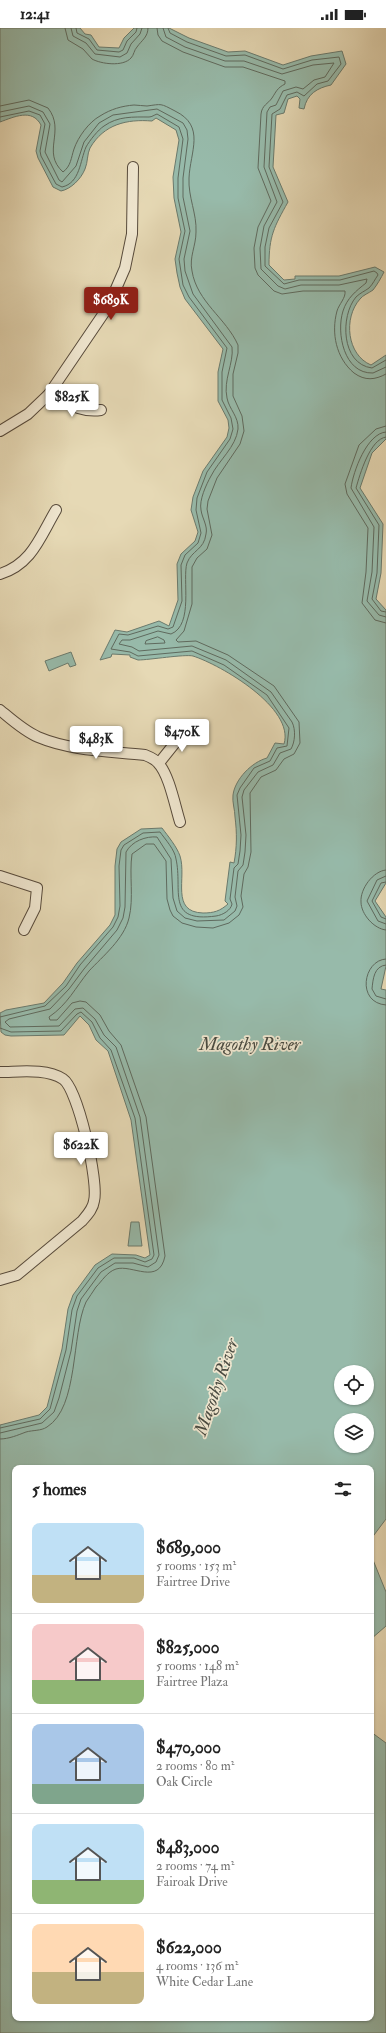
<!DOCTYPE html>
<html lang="en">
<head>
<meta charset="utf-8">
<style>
  :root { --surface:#fff; --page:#f2f2f2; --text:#222; --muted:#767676; --line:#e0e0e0; --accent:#8f2418 }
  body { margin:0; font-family:"IM FELL Double Pica",serif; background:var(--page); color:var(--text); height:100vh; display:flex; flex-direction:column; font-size:15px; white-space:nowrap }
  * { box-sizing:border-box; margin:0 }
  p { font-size:13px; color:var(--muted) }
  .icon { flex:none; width:22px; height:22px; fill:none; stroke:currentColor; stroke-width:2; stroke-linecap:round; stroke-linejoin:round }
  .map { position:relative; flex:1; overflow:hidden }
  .details { position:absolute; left:12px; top:1437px; width:362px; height:556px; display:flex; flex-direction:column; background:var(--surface); border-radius:8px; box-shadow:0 1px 3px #0004 }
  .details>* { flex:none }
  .buttons { position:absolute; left:334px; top:1337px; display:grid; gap:8px }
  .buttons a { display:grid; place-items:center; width:40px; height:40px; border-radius:50%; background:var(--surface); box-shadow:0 1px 3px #0004; font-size:20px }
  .price { position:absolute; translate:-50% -34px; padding:0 9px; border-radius:4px; background:#fff; color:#222; font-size:13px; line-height:26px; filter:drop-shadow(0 1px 2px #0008) }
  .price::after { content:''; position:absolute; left:50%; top:24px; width:12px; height:9px; margin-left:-6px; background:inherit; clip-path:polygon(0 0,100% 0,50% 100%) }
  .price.current { background:var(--accent); color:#fff }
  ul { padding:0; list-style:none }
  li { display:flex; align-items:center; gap:12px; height:100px; padding:0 20px }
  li+li { border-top:1px solid var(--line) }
  li span { display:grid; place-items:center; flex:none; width:112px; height:80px; border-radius:8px; color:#555 }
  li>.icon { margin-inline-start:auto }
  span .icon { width:48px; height:48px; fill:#fffc; stroke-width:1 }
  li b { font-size:17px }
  h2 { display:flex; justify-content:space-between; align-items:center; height:48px; padding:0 20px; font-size:17px }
  .status { display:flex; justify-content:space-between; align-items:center; height:28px; padding:0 20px; background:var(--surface); direction:ltr }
  .status svg { height:11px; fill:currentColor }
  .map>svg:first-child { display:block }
  .water { fill:#97baaa; stroke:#6a7a6d; fill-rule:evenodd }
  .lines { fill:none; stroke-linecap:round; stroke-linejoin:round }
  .shore { stroke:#5f6a5e; stroke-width:1 }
  .minor-casing { stroke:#574a3b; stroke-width:12 }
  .minor { stroke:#efe6cf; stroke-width:10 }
  .labels { text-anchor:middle; stroke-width:3.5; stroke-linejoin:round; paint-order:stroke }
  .water-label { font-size:18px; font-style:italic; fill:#494a40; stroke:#efe6cf }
</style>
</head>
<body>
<div class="status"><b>12:41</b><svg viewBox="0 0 49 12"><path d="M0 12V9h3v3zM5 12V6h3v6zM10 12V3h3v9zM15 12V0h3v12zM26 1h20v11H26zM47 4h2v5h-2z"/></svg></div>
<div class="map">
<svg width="386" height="2005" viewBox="0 0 386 2005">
  <rect width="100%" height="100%" fill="#e6d9b5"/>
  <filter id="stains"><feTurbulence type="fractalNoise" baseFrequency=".005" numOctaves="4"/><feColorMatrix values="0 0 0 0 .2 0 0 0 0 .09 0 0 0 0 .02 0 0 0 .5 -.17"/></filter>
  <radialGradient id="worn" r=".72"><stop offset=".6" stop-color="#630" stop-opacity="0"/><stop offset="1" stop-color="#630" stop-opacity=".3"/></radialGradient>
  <!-- water -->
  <g class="water">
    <path d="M0,0h80l5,6 6,1 8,12 20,1 5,-10 10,-10h35l20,10 39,14 17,-1 38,14 28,-9 31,-5 4,13 -15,21c-14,3 -24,9 -27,24l-5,-1 1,-9 -3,-3 -9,3 -4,14 -8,2 -3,52 15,35c-14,25 -19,34 -19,63l15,15 11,-1v-3h44l36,-9 9,5c-3,6 -7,13 -11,18 -4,3 -10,5 -13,9 -17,19 -13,56 11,66l15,-10v84l-14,14 -12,35 23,36 -2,49 -5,26 10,11v273l-11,18 11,16v49l-5,23 5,1v529l-15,20v-71h-356v550h356v-286l15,11v290h-386v-608l39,-10 8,-8 15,-58 6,-40 5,-14 22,-30 17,-11 24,1 9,3 5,-3 -19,-135 -23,-69 -12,-11 -7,-15 -9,-9 -16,19 -53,1 -6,-1 -4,-3 -1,-19 6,-3 38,-7 19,-20 14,-20 33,-38 5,-10v-49l2,-17 4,-7 20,-13 21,-1c6,8 15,19 18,28 7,22 -10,56 23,57 11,0 17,-2 25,-9l-3,-3 5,-39 4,1c3,-16 3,-30 1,-46 0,-7 -3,-15 -2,-22 2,-16 19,-33 34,-37l8,-15 9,1c11,-36 -63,-79 -91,-88 -8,-2 -44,4 -55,4l-8,-3v-2l-18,-1 -1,3 -11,3 15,-30 12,2 32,-11 10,5 9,-26 -1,-36 4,-10 14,-13 3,-9 -7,-22 2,-13 10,-26 24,-34 2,-9 -1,-8 -10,-19v-29l5,-23 -38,-50 -5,-12 -3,-14 -2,-14 6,-27 -7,-34 -1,-21 6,-37 -3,-10 -20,-12 -4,3c-25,-2 -48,3 -62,27 -3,6 -2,14 -5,21 -4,10 -14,20 -24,22l-8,-4 -15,-29 -2,-7 5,-26c-9,-17 -27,-8 -41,-3zM341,1344h26v26h-26zM341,1392h26v26h-26z"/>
    <polygon points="71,624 76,637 70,639 68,635 49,643 45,633"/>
    <polygon points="131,1194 139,1194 142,1218 128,1218"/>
    <polygon points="371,1527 386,1564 386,1598 371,1611"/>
  </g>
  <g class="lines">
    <!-- shore -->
    <g class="shore">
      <path d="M65,0l3,12 15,9 9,10c9,5 31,8 39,-1 3,-3 3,-8 6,-11 5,-7 11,-10 11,-19"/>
      <polyline points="71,0 73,8 86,15 95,26 120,29 127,25 131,16 140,6 142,0"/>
      <polyline points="76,0 77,5 89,11 97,22 119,24 123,22 127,13 136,4 137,0"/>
      <path d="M157,0l1,7 4,6 21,11 42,15h18l42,14v3c-8,4 -9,8 -13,14 -4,6 -10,7 -11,16l-3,54 13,33 -13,26 -4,21 1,20 3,7 16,16 8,3 21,-3h42c1,7 -6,13 -8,20 -6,22 -1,47 17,62 11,8 21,7 32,1"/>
      <path d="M163,0l3,9 19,10 40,14h19l38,13 31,-9 21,-2 -9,14 -11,3 -11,9 -7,-2 -13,4 -7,14 -6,2 -3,5 -3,55 13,35 -13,24 -4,22 1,21 17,17 7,3 16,-4h38l28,-6 -1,4c-10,8 -19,15 -23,28 -7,22 1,63 30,62l13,-6"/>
      <path d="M168,0l2,5 17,9 39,14 19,-1 38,14 29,-9 27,-3 2,7 -13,17 -11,3 -13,12 -7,-4 -10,3 -7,14 -8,5 -3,53 14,35 -14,26 -4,19v19l19,18 15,-4h41l34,-9 3,2 1,2c-3,4 -5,9 -9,13 -4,3 -9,5 -13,9 -16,19 -15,67 16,71l14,-8"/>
      <path d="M0,78l29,-6 19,8c18,23 -7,44 15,64 8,-6 8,-14 11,-23 4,-12 15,-27 26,-33 11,-7 22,-10 34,-11 4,0 9,1 13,1 15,-2 13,-3 28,5 31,15 15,41 14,67 -1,19 8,36 7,54 0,14 -7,25 -4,39 5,31 34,47 46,74v8l-5,21v22l9,20 2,15 -4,13 -23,34 -9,23 -1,8 5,26 -5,14 -10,9 -5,9v37l-8,27 -8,9 2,2 18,-1 32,14 46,31 25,36 1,21 -6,11 -10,5 -8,11 -15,7 -11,16 1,59 -3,15 -4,7 -3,22 2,11 -4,8 -10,8 -16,5 -17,-1 -14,-4 -9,-7 -3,-6 -3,-11 -1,-38 -12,-17h-8l-14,10c-3,21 2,44 -3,64 -5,21 -26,38 -40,53 -14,17 -21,33 -40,46l1,3h7l15,-17 8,-2 6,1 14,13 9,16 12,14 25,72 19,139c-6,30 -33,8 -49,13 -9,3 -14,12 -20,18 -3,5 -7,10 -10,15 -15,33 -7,105 -39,125 -6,4 -14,3 -21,5 -8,3 -17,7 -26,7"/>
      <path d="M0,84l29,-6 14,6 7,12 -5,28 14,28 3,2 14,-16 8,-24 15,-19 14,-8 44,-6 26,14 4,7 1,9 -5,39v19l7,34 -6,28 1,12 8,23 39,53c2,16 -9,33 -5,51 2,11 12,19 11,31 -2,18 -19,31 -27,47 -5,9 -12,24 -10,34 1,8 7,16 5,24 -2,16 -14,16 -19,29 -5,16 7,62 -16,71l-13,-3 -28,9h-8l-3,4 13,3 7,4 53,-5 34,14 45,32 21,30c4,8 3,20 -1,27l-11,4 -7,12 -15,7 -14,18 -2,7 4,38 -1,17 -2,13 -5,6 -3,26 2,9 -2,5 -11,9 -27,1 -12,-3 -8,-7 -4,-13 -2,-39 -14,-22c-11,-1 -25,4 -31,15l-1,55 -2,11 -6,12 -33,39 -15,20 -19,20 -41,10 -4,3 5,5 49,-1 16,-17 8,-1 12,11 9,16 12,12 24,70 19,138 -3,7 -8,5 -15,-4h-18l-14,9 -20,27 -4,12 -6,40 -12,47 -5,14 -12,11 -42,10"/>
      <path d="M0,89l29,-6 11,4 5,9 -5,27 1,5 15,28 6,3c18,-4 18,-26 24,-40 4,-7 12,-17 18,-21 14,-10 29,-9 45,-9 3,0 5,-2 8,-3l22,13 4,12 -5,39v20l7,33 -6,28 4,26 6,12 38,51 -5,24v28l9,18 2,11 -3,10 -23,33 -10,26 -1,12 5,23 -3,10 -13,12 -4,10 1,36 -9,26 -5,2 -10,-3 -30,9 -9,-1 -8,15 19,3 8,4 54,-5 32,14 43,30 22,33 -2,18 -10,2 -7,13 -16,7 -14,20 -3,7 4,40 -1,16 -2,13 -4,4 -4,31 2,5c-1,6 -9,11 -16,12 -51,7 -33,-26 -40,-57 -1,-9 -11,-20 -16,-27l-17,1 -19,12 -3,5 -2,16 1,40 -2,11 -5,10 -33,38 -14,21 -21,20 -45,11"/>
      <polyline points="386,398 376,401 359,417 345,456 347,466 368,500 366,544 362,575 375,592 386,595"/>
      <path d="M386,404c-19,1 -33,40 -35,56l23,39 -2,45 -5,29 12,14 7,2"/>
      <path d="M386,409c-16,2 -26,37 -30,51l23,37 -2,48 -5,26 9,12 5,1"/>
      <polygon points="158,609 164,612 165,615 145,616 146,613"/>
      <path d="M386,842c-13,1 -26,19 -25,32 0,12 13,27 25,28"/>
      <polyline points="386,848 377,852 367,873 378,893 386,896"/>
      <polyline points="386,854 381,855 372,873 381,889 386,891"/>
      <path d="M386,931c-23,1 -30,44 0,46"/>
      <path d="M386,937c-12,1 -13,14 -14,24l4,7 10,3"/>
      <polyline points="0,1000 11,1004 61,1003 77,986 81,984 92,994 100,1010 111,1022 135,1090 154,1227 152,1231 145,1234 134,1230 114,1230 98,1240 77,1268 72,1282 66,1322 50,1381 40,1391 0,1400"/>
    </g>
    <defs>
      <g id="minor">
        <path d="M49,366c18,9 32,19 52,16"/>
        <polyline points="0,403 28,386 49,366 108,279 125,240 132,206 133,139"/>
        <path d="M0,546c32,-10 40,-37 56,-64"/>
        <path d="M0,682c12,10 24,21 38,27 33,14 72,14 107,18 5,2 10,4 13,8 11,11 17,43 22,59"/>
        <polyline points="159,735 187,700"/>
        <polyline points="0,848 37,860 35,880 24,902"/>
        <path d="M0,1044c19,0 46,-4 63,7 15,10 36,103 31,122 -1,8 -7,14 -12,20l-65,54 -17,5"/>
      </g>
    </defs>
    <!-- minor casing -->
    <use href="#minor" class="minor-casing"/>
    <!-- minor -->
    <use href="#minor" class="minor"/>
  </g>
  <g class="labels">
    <!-- water labels -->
    <g class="water-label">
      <text x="250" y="1022">Magothy River</text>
      <text transform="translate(216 1359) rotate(-71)" y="6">Magothy River</text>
    </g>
  </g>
  <rect width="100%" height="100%" filter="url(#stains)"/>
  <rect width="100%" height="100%" fill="url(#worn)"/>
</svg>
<div class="buttons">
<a><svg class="icon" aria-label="locate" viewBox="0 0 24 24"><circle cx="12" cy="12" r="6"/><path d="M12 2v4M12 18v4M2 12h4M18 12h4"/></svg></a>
<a><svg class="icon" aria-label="layers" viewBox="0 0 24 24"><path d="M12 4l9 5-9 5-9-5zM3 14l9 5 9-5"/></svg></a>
</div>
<b class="price current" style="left:111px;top:293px">$689K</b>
<b class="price" style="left:72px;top:390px">$825K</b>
<b class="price" style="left:182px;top:725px">$470K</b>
<b class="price" style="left:96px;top:732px">$483K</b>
<b class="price" style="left:81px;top:1138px">$622K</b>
<section class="details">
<h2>5 homes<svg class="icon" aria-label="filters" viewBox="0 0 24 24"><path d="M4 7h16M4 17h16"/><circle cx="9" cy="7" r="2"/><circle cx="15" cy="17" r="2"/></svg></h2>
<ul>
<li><span style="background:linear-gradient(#bfe0f5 65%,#c2b280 0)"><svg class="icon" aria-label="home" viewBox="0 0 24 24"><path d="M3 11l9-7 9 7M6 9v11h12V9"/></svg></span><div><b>$689,000</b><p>5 rooms · 153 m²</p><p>Fairtree Drive</p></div></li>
<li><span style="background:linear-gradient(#f6c9c9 70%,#8fb573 0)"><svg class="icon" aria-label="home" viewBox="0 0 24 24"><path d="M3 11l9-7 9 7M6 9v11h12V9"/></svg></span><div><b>$825,000</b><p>5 rooms · 148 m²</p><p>Fairtree Plaza</p></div></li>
<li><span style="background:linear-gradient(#a9c7e8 75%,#7fa58c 0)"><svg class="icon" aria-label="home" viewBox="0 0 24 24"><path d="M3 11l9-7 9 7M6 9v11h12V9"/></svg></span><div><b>$470,000</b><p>2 rooms · 80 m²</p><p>Oak Circle</p></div></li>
<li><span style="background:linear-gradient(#bfe0f5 70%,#8fb573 0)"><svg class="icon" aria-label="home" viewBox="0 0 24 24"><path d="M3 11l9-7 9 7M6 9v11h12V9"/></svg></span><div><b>$483,000</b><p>2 rooms · 74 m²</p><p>Fairoak Drive</p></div></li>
<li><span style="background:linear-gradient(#ffd9b3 60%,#c2b280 0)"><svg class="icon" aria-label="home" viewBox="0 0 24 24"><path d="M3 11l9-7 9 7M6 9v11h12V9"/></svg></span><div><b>$622,000</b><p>4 rooms · 136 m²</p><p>White Cedar Lane</p></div></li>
</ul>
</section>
</div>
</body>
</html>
